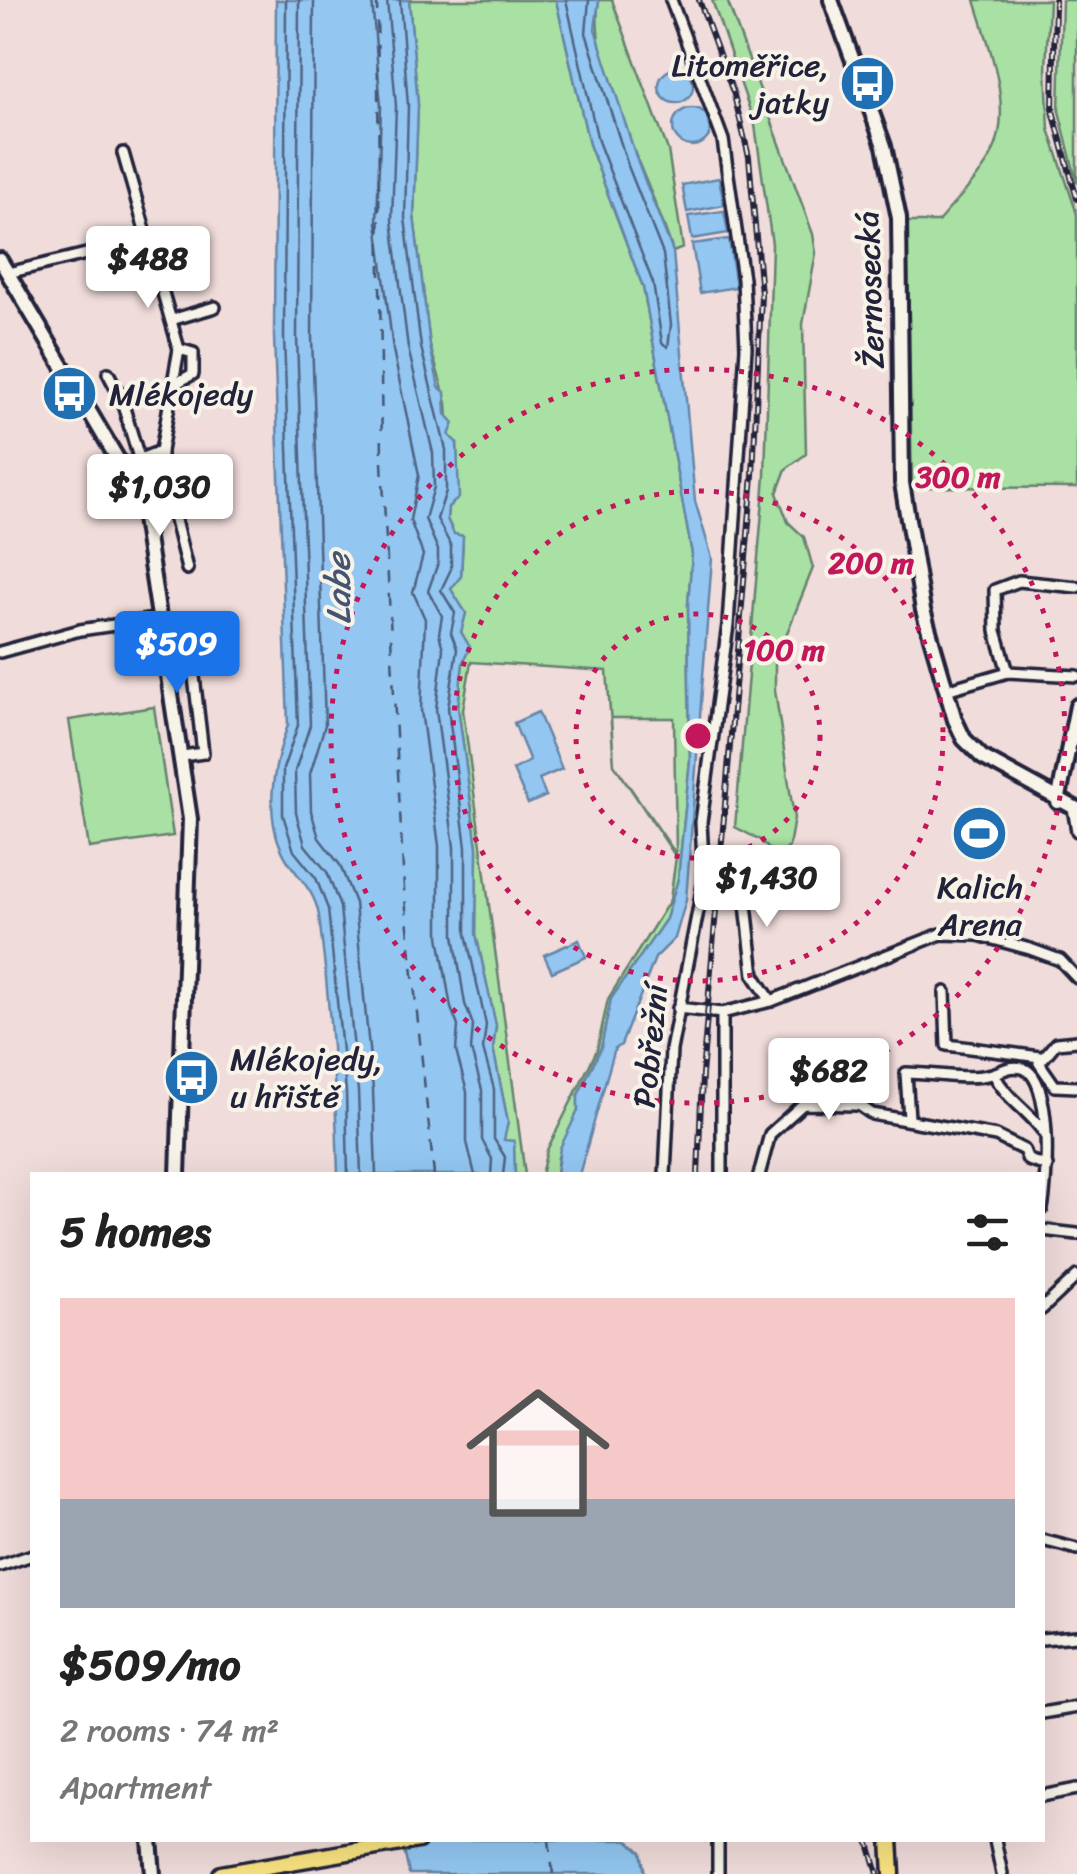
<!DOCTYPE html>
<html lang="en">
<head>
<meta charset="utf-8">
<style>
  :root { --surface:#fff; --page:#f2f2f2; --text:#222; --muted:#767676; --line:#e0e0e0; --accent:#1a73e8 }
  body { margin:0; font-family:Sriracha,sans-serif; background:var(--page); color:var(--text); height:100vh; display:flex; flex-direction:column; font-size:38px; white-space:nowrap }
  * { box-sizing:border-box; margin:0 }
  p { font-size:32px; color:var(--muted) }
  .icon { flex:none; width:55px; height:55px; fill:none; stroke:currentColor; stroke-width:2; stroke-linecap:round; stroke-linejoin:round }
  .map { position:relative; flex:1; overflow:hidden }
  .panel { position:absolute; left:30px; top:1172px; width:1015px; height:670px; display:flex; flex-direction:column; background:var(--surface); border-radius:0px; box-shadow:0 10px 40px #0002 }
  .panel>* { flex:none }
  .price { position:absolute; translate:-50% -85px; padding:0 22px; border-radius:10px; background:#fff; color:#222; font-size:32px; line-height:65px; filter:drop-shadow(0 2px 5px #0008) }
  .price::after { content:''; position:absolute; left:50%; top:60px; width:30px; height:22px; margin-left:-15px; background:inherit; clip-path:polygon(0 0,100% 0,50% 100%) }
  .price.current { background:var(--accent); color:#fff }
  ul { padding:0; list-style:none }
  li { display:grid; align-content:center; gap:20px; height:530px; padding:0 30px }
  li+li { border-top:2px solid var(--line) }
  li span { display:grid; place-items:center; height:310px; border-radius:0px; color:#555 }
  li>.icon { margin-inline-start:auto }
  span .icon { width:180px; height:180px; fill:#fffc; stroke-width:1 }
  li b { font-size:42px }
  h2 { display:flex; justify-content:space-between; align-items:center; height:120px; padding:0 30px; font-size:42px }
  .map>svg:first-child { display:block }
  .green { fill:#a9e0a3; stroke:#66816f; stroke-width:2.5; fill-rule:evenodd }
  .water { fill:#93c7f1; stroke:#6685a8; stroke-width:2.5 }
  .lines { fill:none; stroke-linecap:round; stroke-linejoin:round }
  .shore { stroke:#4f6484; stroke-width:2.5 }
  .ferry { stroke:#445472; stroke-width:2.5; stroke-dasharray:12 10; stroke-linecap:butt }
  .street-casing { stroke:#22223b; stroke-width:16 }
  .secondary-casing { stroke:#22223b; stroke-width:20 }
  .primary-casing { stroke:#22223b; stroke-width:21 }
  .street { stroke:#f7f3e8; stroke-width:9 }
  .secondary { stroke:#f7f3e8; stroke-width:12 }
  .primary { stroke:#f8e281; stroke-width:14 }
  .rail-casing { stroke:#22223b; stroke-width:6 }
  .rail { stroke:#f7f3e8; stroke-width:2.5; stroke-dasharray:8; stroke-linecap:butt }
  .ring { fill:none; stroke:#c2185b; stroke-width:5; stroke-dasharray:5 10 }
  .labels { text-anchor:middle; stroke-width:8; stroke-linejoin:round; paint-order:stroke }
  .poi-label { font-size:32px; fill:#22223b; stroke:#f7f3e8; text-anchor:start }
  .street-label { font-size:32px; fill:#22223b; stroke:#f7f3e8 }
  .water-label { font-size:35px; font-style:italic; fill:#445472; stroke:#f7f3e8 }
  .centre { fill:#c2185b; stroke:#f7f3e8; stroke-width:5 }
  .ring-label { font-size:30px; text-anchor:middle; font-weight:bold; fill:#c2185b; stroke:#f7f3e8; stroke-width:8; stroke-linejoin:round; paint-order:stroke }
</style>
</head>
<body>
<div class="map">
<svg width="1077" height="1874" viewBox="0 0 1077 1874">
  <rect width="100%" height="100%" fill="#f0dcda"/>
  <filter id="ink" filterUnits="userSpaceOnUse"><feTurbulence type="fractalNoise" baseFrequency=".01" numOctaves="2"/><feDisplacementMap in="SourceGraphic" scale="20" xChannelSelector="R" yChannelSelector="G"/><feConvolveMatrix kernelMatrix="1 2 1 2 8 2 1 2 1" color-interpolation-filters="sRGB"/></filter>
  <g filter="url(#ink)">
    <!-- green -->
    <g class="green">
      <path d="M409,0h147l33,144 54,143 49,267 -4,50 2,156 -12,119 -12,40 -55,80 -10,49 -23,47v15l-20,47 -2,18h-15l6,-25 50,-100 11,-51 62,-99 6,-43 -62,-93 -7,-93 -136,-9 -8,48 62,465h-10l-12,-34 5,-19 -15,-74 3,-22 -20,-92 1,-86 -19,-141 5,-45 6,-15 -8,-15 5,-19 -16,-23 11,-14 2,-40 -9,-2 -7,-15 1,-12 10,-9 -1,-55 -8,-8 -2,-32 -17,-57 -16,-130 4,-111zM611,718h63l2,136 -62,-90z"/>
      <path d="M599,0h13l56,150 15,98 -10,4c-20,-69 -87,-183 -74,-252z"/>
      <polygon points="712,0 727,0 813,234 816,253 803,324 806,454 786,469 777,493 788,522 804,537 813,568 775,663 775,690 794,818 789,847 778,858 760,840 735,827 765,476 772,244 755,125"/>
      <path d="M975,0h74l-3,71 3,58 28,85v274l-165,-1 -5,-265h31c17,-21 42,-44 54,-68 23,-45 -4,-110 -17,-154z"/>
      <polygon points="1062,0 1077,0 1077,183 1059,111"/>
      <polygon points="154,707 173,836 89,848 69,720"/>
    </g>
    <!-- water -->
    <g class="water">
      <path d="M276,0h133l9,105 -4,111 16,130 9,41 6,5 1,22 8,9 -5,12 8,8 2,55 -11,9 -1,12 7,15 9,2 -2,40 -10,13 15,24 -5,19 9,15 -7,15 -5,45 19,141 -1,86 20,92 -3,22 15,74 -4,18 10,1 1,34h-177c-2,-86 -8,-173 -19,-259 -4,-26 -21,-38 -33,-58 -24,-41 -13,-92 2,-133l-14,-388z"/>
      <polygon points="556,0 599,0 595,29 638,163 673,252 695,501 712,558 686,900 675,938 655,958 621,1045 615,1048 579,1175 556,1175 560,1148 578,1111 578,1095 601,1048 611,999 666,919 678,879 690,761 688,604 692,554 643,287 589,144"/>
      <circle cx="676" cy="86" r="17"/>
      <circle cx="692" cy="127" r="19"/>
      <polygon points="719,178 724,205 687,212 682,185"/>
      <polygon points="724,211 728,233 692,239 688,216"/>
      <polygon points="729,239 736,287 700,293 692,244"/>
      <polygon points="538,712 562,769 539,779 546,796 528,804 513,770 530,761 514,723"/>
      <polygon points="579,940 586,957 552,972 544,955"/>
      <polygon points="402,1840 628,1840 641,1852 645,1874 409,1874"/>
    </g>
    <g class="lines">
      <!-- shore -->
      <g class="shore">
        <polyline points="286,0 284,337 298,725 283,769 283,815 294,851 316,878 328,909 346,1092 348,1175"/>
        <polyline points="299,0 297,337 310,725 295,771 296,813 305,845 327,872 340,907 358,1091 361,1175"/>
        <polyline points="314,0 312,337 325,725 310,774 311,811 319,838 340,865 355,903 373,1090 376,1175"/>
        <polyline points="372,0 381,107 377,222 393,350 419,475 410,520 423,555 413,592 425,619 421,710 439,846 439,936 451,1008 458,1026 456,1051 467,1092 467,1142 475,1175"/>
        <polyline points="387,0 396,106 392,220 408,348 433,453 434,487 425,519 438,550 438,563 428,591 442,616 439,634 443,649 436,709 454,847 454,935 465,1004 473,1025 471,1050 482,1090 482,1140 492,1159 491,1175"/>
        <polyline points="400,0 408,106 405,218 421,347 446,450 446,491 437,519 451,546 451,569 441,590 455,613 451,633 457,649 448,708 466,847 466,934 486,1025 483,1049 494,1089 494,1139 505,1157 503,1175"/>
        <polyline points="566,0 598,141 653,283 662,343 668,347 671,325 663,254 628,166 586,33 589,0"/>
      </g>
      <!-- ferry -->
      <g class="ferry">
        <polyline points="377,0 382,462 404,889 434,1175"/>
        <polyline points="549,1840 553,1874"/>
      </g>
      <defs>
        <g id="street">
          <polyline points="123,153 179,349 161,451 124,465"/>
          <polyline points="8,273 148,239"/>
          <polyline points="171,320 215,307"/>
          <polyline points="108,373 121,398 139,458"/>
          <polyline points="169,387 193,374 193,353 179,349"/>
          <polyline points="150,495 173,512 187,569"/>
          <polyline points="146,497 161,482 161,451"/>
          <polyline points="0,652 80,630 162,618"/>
          <polyline points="1008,672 996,631 995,590 1019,581 1077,587"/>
          <polyline points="946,690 1008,672 1077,676"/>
          <polyline points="183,756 203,753 191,651"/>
          <polyline points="1073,808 1077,831"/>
          <polyline points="742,869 754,975 771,1001"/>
          <polyline points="945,992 947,1045 1040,1057"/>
          <polyline points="678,1008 722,1013 771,1001 941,934 978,935 1030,949 1060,960 1077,978"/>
          <polyline points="1077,1041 1056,1043 1039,1063 1055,1086 1077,1087"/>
          <path d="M994,1074c12,25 33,35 49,57"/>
          <path d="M909,1118l-3,-45c25,0 62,8 86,1 11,-3 18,-9 30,-6 32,8 25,115 20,141"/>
          <polyline points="665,1175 671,1050 704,880 701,822 728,625 746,348 743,279 723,140 671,0"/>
          <polyline points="722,1175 722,1013"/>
          <polyline points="759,1175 770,1134 803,1104 859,1105 872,1114 996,1136 1024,1150 1028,1160 1047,1166"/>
          <polyline points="1042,1230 1077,1234"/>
          <polyline points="1042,1309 1077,1276"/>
          <polyline points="1042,1540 1077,1549"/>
          <polyline points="0,1566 32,1555"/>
          <polyline points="1042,1639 1077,1636"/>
          <polyline points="1042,1713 1077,1707"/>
          <polyline points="1042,1796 1077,1789"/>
          <polyline points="718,1840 718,1874"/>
          <polyline points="995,1840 1002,1874"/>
        </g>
        <g id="secondary">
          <polyline points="831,0 884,146 899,218 902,483 923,610 955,720 964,739 982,757 1077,809"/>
          <polyline points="0,260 141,499 190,819 178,1175"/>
          <polyline points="1058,802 1077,706"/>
          <polyline points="150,1840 153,1874"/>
        </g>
        <g id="primary">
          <polyline points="890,1840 892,1874"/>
          <polyline points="221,1874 418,1840"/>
        </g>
      </defs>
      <!-- street casing -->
      <use href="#street" class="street-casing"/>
      <!-- secondary casing -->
      <use href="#secondary" class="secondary-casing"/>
      <!-- primary casing -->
      <use href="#primary" class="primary-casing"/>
      <!-- street -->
      <use href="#street" class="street"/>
      <!-- secondary -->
      <use href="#secondary" class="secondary"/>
      <!-- primary -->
      <use href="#primary" class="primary"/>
      <defs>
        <g id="rail">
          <polyline points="1055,0 1053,111 1077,199"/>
          <polyline points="698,1175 702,1075 753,475 761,294 749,157 734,95 699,0"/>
          <polyline points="868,1840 878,1874"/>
        </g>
      </defs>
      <!-- rail casing -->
      <use href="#rail" class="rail-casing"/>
      <!-- rail -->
      <use href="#rail" class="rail"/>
    </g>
  </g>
  <!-- distance rings -->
  <g class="ring">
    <circle cx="698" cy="736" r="122"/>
    <circle cx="698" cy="736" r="245"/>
    <circle cx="698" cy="736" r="367"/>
  </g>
  <!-- icons -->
  <defs>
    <symbol id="bus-disc" viewBox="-11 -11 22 22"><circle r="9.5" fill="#1f6fb2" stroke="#f7f3e8"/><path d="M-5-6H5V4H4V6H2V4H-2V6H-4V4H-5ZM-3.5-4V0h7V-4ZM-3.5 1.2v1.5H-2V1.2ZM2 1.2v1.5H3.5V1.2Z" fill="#fff"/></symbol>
    <symbol id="stadium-disc" viewBox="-11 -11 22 22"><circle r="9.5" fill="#1f6fb2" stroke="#f7f3e8"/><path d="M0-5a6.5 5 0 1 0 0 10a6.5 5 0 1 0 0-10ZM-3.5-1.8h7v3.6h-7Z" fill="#fff"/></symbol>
  </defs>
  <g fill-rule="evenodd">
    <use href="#bus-disc" x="836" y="52" width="63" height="63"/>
    <use href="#bus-disc" x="38" y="362" width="63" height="63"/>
    <use href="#stadium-disc" x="948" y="802" width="63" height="63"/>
    <use href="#bus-disc" x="160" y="1046" width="63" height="63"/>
  </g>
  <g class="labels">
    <!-- poi labels -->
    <g class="poi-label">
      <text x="829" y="76" text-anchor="end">Litoměřice,<tspan x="829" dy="37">jatky</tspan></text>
      <text x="109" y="405">Mlékojedy</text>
      <text x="980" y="898" text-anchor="middle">Kalich<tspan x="980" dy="37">Arena</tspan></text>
      <text x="230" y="1070">Mlékojedy,<tspan x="230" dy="37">u hřiště</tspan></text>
    </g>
    <!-- street labels -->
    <g class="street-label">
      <text transform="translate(870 290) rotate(-92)" y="11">Žernosecká</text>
      <text transform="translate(650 1046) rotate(-84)" y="11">Pobřežní</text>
    </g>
    <!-- water labels -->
    <g class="water-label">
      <text transform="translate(338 589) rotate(-91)" y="12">Labe</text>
    </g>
  </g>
  <circle cx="698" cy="736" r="15" class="centre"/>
  <g class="ring-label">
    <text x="958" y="487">300 m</text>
    <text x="871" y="573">200 m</text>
    <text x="784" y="660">100 m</text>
  </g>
</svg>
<b class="price" style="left:148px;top:311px">$488</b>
<b class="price" style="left:160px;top:539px">$1,030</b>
<b class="price current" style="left:177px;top:696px">$509</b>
<b class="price" style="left:767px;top:930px">$1,430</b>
<b class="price" style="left:829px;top:1123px">$682</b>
<section class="panel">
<h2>5 homes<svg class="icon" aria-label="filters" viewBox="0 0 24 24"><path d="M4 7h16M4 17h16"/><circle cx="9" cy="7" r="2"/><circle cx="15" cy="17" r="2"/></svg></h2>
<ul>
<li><span style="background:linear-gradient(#f6c9c9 65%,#9aa5b1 0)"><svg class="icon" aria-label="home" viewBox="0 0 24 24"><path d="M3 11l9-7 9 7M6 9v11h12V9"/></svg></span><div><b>$509/mo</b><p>2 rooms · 74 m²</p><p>Apartment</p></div></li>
</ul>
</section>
</div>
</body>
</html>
